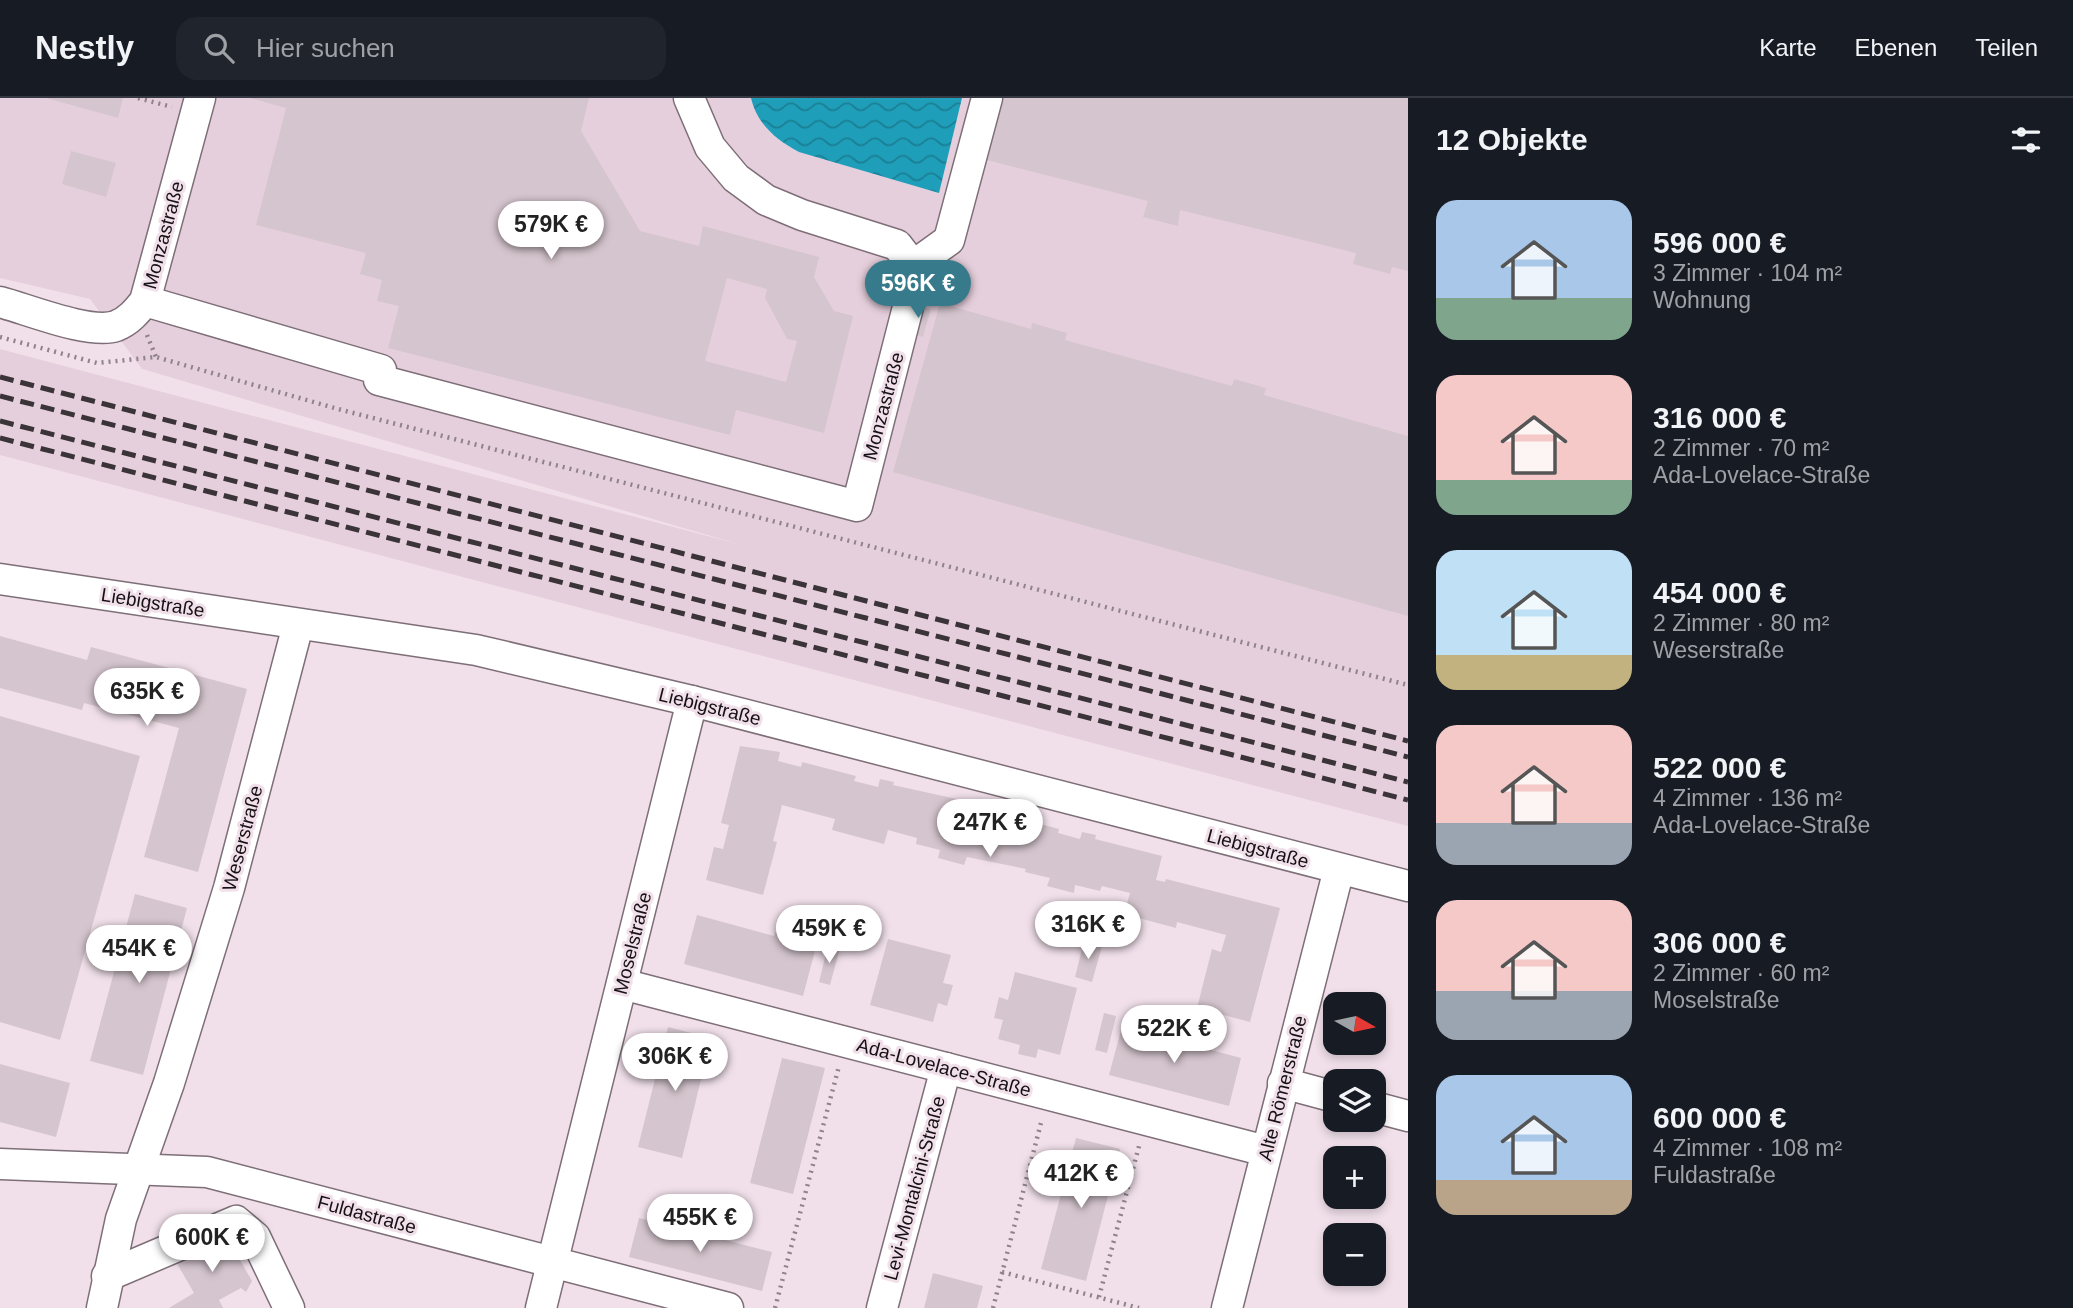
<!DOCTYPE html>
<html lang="de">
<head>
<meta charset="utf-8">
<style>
  :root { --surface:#171b24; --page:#20242c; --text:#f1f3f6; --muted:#9ea1a6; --line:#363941; --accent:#377a8b }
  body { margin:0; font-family:Arial,sans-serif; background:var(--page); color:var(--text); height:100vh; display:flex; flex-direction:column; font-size:26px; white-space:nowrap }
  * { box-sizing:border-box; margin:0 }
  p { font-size:23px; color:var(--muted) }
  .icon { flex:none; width:38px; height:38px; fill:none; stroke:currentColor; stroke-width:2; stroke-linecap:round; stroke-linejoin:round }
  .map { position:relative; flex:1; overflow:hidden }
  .details { display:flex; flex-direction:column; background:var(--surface); width:665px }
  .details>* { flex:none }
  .needle { width:46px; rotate:99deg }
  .buttons { position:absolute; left:1323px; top:894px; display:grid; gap:14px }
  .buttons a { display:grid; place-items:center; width:63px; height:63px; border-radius:14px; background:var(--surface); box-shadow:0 4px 10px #0003; font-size:35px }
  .price { position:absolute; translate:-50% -60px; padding:0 16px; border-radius:24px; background:#fff; color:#222; font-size:23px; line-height:46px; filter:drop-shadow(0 2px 4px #0008) }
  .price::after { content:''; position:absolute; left:50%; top:42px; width:21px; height:16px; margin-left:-10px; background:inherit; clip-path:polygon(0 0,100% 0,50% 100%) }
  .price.current { background:var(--accent); color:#fff }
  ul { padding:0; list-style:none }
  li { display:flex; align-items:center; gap:21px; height:175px; padding:0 28px }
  li span { display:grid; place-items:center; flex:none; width:196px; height:140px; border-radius:21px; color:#555 }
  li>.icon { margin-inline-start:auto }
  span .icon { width:84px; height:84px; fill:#fffc; stroke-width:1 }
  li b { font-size:30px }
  h2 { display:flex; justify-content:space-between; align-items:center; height:84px; padding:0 28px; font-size:30px }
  header { display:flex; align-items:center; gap:42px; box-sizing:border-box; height:98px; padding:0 35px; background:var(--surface); border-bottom:2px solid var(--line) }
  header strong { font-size:33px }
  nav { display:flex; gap:38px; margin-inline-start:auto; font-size:24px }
  .search { width:490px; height:63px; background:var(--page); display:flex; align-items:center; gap:18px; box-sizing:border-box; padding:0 24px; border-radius:21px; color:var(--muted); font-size:26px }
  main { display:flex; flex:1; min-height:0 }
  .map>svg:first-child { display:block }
  .built { fill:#e6cfdc }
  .water { fill:url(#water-waves) }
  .building { fill:#d5c5ce; fill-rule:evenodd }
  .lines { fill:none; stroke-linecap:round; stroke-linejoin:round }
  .minor-casing { stroke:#7d6e77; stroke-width:33 }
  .path { stroke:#8f838a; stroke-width:4.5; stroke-dasharray:2 5; stroke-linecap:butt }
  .minor { stroke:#fff; stroke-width:30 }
  .rail { stroke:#3a3337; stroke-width:5; stroke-dasharray:14 7; stroke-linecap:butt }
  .labels { text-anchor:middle; stroke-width:6; stroke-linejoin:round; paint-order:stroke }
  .street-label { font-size:19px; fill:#161114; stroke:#f1e0ea }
</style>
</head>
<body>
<header>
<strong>Nestly</strong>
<div class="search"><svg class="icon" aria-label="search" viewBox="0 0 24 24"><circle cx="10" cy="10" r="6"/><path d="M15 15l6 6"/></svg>Hier suchen</div>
<nav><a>Karte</a><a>Ebenen</a><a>Teilen</a></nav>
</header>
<main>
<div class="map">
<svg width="1408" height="1210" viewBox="0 0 1408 1210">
  <defs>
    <pattern id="water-waves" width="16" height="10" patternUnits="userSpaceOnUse" patternTransform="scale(1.75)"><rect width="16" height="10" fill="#1f9eb9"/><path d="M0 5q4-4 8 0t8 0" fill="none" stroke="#1a7f95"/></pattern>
  </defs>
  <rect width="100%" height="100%" fill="#f1e0ea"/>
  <!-- built -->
  <polygon class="built" points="0,0 1408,0 1408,728 0,357 0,251 738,446 142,271 90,201 0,180"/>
  <!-- water -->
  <path class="water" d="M751,0h211l-23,95 -140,-41c-23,-12 -42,-28 -48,-54z"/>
  <!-- building -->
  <g class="building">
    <polygon points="46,0 123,0 118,20"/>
    <path d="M250,0h339l-8,33 59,100 59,15 4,-20 116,31 -5,20 20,34 19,5 -29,117 -88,-23 -6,25 -342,-87 11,-42 -22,-5 5,-21 -22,-6 6,-21 -110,-28 30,-117zM727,180l40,11 -2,9 22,41 10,2 -11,41 -81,-21z"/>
    <polygon points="1001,0 1408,0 1408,173 1392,169 1390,176 1353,166 1356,155 1180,112 1178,128 1143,119 1148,103 983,61"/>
    <polygon points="71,53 116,65 106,99 62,86"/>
    <polygon points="940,205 1031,231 1032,225 1067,235 1065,242 1232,288 1234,281 1266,290 1264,297 1408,338 1408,518 893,374"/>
    <polygon points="914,206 931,211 923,239 905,233"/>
    <polygon points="0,538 87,562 91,549 247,591 198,774 144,759 179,630 84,605 82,612 0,590"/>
    <polygon points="0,618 140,658 60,942 0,924"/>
    <polygon points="740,648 780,654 778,663 801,669 802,664 856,678 854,683 878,689 880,681 894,684 893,687 961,702 960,710 982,716 984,711 1059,731 1058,735 1080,741 1082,734 1096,737 1095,741 1162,758 1156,782 1165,784 1166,781 1280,810 1250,924 1197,910 1212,851 1221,854 1226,837 1177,824 1176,830 1124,816 1130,795 1102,788 1100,793 1075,787 1074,795 1047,788 1050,780 1025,774 1026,771 967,759 964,767 938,760 940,752 916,746 917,740 888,732 884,746 832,732 835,721 782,707 773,743 777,744 763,797 706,782 714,749 723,751 729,727 721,725"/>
    <polygon points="135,796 187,810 143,977 90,963"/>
    <polygon points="697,817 774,838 775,834 817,845 803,898 684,866"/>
    <polygon points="888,841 951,857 943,885 953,887 947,908 938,905 933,924 870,907"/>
    <polygon points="1084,843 1102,848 1092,884 1075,879"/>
    <polygon points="828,847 840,850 830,887 819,884"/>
    <polygon points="1015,874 1077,890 1060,957 1038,951 1036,960 1018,956 1020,947 998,941 1003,922 994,920 999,899 1008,902"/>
    <polygon points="1104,915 1116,918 1107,955 1095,952"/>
    <polygon points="1123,925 1165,935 1163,939 1241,960 1229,1008 1109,977"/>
    <polygon points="668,929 711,940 682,1060 638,1049"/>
    <polygon points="782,960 825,970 793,1096 750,1085"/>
    <polygon points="0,966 70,985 56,1039 0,1024"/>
    <polygon points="1076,1040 1120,1051 1086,1183 1041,1171"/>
    <polygon points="639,1120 772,1154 762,1193 629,1159"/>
    <polygon points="224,1134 252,1183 246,1194 241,1190 219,1202 223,1210 169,1210 194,1195 175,1162"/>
    <polygon points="933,1175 983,1188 977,1210 924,1210"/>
  </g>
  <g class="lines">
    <defs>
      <g id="minor">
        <polyline points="913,168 949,142 987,0"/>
        <polyline points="145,203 381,272 379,282 857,408 909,205 913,168 897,147 802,117 766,102 736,80 710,49 689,0"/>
        <path d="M0,204c27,7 90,33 116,24 13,-5 21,-15 29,-25l55,-203"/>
        <polyline points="0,481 476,552 692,603 1408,788"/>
        <polyline points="622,886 1266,1053"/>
        <polyline points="1283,985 1335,999"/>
        <polyline points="1374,1009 1408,1018"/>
        <polyline points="0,1066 207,1074 728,1210"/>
        <polyline points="107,1178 236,1123 255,1139 289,1210"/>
        <polyline points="102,1210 121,1121 169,985 229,790 298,527"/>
        <polyline points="541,1210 692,603"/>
        <polyline points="882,1210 946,970"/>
        <polyline points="1227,1210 1339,771"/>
      </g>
    </defs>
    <!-- minor casing -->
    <use href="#minor" class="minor-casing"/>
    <!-- path -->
    <g class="path">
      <polyline points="138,0 172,9"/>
      <polyline points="147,237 156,259"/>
      <polyline points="0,239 97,265 156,259 338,311 1408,587"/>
      <polyline points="1002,1174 1139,1210"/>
      <polyline points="1099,1199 1139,1048"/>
      <polyline points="775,1210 839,968"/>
      <polyline points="993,1210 1042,1021"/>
    </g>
    <!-- minor -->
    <use href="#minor" class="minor"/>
    <!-- rail -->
    <g class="rail">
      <polyline points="0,279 1408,643"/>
      <polyline points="0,298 1408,659"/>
      <polyline points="0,323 1408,684"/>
      <polyline points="0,340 1408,702"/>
    </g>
  </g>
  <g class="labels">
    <!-- street labels -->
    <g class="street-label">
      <text transform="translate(163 137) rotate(-75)" y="7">Monzastraße</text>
      <text transform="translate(883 308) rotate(-75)" y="7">Monzastraße</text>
      <text transform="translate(153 504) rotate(9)" y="7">Liebigstraße</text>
      <text transform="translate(710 608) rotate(14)" y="7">Liebigstraße</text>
      <text transform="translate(242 740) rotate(-75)" y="7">Weserstraße</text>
      <text transform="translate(1258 750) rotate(15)" y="7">Liebigstraße</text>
      <text transform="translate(632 845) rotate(-76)" y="7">Moselstraße</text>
      <text transform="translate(944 969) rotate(15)" y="7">Ada-Lovelace-Straße</text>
      <text transform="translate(1282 990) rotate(-76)" y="7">Alte Römerstraße</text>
      <text transform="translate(914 1090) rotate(-75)" y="7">Levi-Montalcini-Straße</text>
      <text transform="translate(367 1116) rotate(15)" y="7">Fuldastraße</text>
    </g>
  </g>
</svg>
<div class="buttons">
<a><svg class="needle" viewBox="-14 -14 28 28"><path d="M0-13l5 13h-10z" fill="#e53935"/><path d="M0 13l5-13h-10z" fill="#9ea1a6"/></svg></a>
<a><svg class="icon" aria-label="layers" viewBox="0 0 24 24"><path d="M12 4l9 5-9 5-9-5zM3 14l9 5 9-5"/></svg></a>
<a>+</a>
<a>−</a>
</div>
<b class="price" style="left:551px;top:163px">579K €</b>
<b class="price current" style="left:918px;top:222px">596K €</b>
<b class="price" style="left:147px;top:630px">635K €</b>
<b class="price" style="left:990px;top:761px">247K €</b>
<b class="price" style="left:1088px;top:863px">316K €</b>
<b class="price" style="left:829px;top:867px">459K €</b>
<b class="price" style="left:139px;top:887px">454K €</b>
<b class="price" style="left:1174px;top:967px">522K €</b>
<b class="price" style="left:675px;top:995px">306K €</b>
<b class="price" style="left:1081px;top:1112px">412K €</b>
<b class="price" style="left:700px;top:1156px">455K €</b>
<b class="price" style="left:212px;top:1176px">600K €</b>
</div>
<section class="details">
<h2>12 Objekte<svg class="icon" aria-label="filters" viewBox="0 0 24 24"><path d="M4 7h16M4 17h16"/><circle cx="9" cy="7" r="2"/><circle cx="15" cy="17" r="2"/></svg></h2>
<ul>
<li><span style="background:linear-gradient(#a9c7e8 70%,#7fa58c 0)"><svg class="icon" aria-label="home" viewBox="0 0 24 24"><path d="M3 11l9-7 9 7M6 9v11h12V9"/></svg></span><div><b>596 000 €</b><p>3 Zimmer · 104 m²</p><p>Wohnung</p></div></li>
<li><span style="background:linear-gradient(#f6c9c9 75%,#7fa58c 0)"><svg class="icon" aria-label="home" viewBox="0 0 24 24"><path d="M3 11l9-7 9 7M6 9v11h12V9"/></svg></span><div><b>316 000 €</b><p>2 Zimmer · 70 m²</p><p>Ada-Lovelace-Straße</p></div></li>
<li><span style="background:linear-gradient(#bfe0f5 75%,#c2b280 0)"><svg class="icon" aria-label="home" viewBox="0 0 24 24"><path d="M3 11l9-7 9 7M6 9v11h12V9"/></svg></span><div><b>454 000 €</b><p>2 Zimmer · 80 m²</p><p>Weserstraße</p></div></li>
<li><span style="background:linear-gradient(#f6c9c9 70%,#9aa5b1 0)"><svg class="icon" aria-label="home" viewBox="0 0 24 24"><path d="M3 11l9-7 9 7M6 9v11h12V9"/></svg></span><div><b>522 000 €</b><p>4 Zimmer · 136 m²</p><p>Ada-Lovelace-Straße</p></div></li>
<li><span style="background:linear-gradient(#f6c9c9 65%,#9aa5b1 0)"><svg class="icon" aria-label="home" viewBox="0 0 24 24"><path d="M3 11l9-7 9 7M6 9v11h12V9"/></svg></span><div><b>306 000 €</b><p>2 Zimmer · 60 m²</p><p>Moselstraße</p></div></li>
<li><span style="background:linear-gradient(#a9c7e8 75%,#b9a48a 0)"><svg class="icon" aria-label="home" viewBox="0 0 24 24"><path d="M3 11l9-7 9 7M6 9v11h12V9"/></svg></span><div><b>600 000 €</b><p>4 Zimmer · 108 m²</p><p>Fuldastraße</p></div></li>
</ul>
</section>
</main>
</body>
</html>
